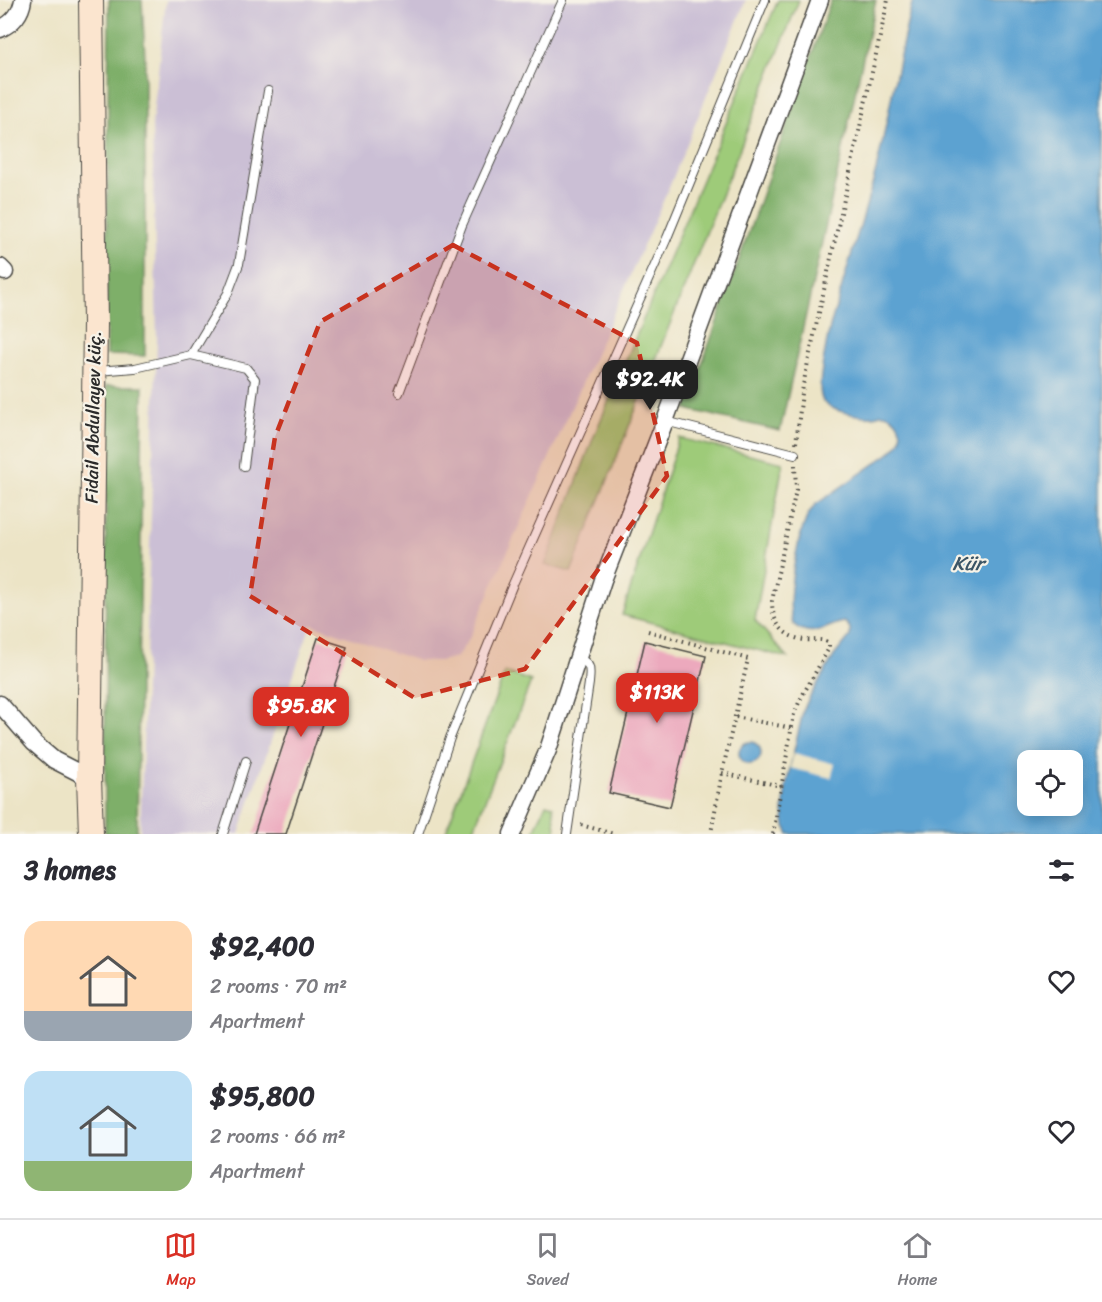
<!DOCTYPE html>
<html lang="en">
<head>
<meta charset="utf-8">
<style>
  :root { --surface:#fff; --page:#f2f2f3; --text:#2b2b33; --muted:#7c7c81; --line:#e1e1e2; --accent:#d93025 }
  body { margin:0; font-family:Sriracha,sans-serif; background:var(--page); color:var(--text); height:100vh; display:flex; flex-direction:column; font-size:22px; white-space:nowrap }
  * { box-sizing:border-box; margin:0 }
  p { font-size:20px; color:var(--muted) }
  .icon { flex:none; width:33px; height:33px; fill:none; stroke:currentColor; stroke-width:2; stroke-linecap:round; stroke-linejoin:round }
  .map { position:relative; height:834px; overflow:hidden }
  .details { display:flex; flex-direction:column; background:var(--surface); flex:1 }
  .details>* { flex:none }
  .controls { position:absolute; left:1017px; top:750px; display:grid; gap:12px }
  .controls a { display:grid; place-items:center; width:66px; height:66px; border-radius:12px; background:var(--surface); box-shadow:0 3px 15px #0003; font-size:30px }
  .price { position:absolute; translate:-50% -51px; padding:0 14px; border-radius:12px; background:var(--accent); color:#fff; font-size:20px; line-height:39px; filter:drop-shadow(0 2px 3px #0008) }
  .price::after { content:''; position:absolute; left:50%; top:36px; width:18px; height:14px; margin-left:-9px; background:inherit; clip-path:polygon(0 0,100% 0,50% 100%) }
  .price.on { background:#222; color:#fff }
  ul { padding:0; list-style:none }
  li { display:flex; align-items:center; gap:18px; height:150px; padding:0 24px }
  li span { display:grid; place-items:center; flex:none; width:168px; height:120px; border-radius:18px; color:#555 }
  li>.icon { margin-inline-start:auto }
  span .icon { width:72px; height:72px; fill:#fffc; stroke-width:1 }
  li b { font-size:26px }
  h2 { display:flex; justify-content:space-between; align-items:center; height:72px; padding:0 24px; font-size:26px }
  .tabs { display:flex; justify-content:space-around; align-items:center; height:84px; border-top:2px solid var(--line); background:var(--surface); font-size:16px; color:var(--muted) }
  .tabs a { display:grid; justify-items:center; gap:3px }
  .tabs .on { color:var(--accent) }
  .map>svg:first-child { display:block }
  .industrial { fill:#cbbfd5 }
  .green { fill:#9ecb79; stroke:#647b52; stroke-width:1.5 }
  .forest { fill:#7eaf69; stroke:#546d4a; stroke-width:1.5 }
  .water { fill:#5ba2d1; stroke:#43667e; stroke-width:1.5; fill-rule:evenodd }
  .pier { fill:#ece4c6 }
  .building { fill:#eca9bd }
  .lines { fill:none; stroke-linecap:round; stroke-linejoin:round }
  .lane-casing { stroke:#484742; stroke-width:10 }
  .street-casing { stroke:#484742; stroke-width:19 }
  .secondary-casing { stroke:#484742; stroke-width:26 }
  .path { stroke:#484742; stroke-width:4; stroke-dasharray:1.5 4.5; stroke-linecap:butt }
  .lane { stroke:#fff; stroke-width:8 }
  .street { stroke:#fff; stroke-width:16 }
  .secondary { stroke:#fbe5cf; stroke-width:24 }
  .marked { fill:#c8321e; fill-opacity:0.2; stroke:#c8321e; stroke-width:4.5; stroke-dasharray:12 8; stroke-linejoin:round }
  .labels { text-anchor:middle; stroke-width:4.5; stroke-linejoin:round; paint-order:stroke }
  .street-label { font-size:18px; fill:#2b2b2b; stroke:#f7f3e8 }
  .water-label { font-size:20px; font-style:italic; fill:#3c5565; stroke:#f7f3e8 }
</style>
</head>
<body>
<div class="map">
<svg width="1102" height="834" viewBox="0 0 1102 834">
  <rect width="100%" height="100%" fill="#f7f3e8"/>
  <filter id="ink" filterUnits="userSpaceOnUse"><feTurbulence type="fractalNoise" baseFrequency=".0167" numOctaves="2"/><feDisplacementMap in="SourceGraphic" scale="12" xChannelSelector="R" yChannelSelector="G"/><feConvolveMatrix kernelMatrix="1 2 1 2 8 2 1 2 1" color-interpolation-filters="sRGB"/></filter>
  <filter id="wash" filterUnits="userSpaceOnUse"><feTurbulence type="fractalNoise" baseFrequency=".008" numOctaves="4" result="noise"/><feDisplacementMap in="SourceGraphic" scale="24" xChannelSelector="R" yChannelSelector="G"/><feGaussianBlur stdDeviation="1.35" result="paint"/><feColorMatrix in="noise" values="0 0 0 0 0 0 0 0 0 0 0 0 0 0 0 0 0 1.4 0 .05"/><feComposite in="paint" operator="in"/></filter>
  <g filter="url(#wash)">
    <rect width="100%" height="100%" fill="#ece4c6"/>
    <!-- industrial -->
    <polygon class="industrial" points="166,0 746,0 668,190 469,639 457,657 440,661 419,661 385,650 311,624 239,834 140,834 157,340 152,125"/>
    <!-- green -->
    <g class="green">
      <polygon points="778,0 799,0 571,572 545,565 594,436"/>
      <polygon points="679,438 783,463 755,620 788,658 622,615"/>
      <polygon points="505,672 531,681 472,834 445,834"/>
      <polygon points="546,804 553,806 556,829 555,834 533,834"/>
    </g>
    <!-- forest -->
    <g class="forest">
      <polygon points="109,0 142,0 145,59 145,356 106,355"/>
      <polygon points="831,0 876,0 780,431 686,409"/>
      <polygon points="106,386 143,386 137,834 105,834"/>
    </g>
    <!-- water -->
    <g class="water">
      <path d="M913,0h189v834h-313l-4,-8 -2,-14 3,-26 17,-75 6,-13 25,-42 16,-20c1,-6 0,-11 -6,-14 -20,4 -32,18 -51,2 -8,-24 4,-84 14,-107 2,-4 5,-8 8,-12l75,-52c2,-3 7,-6 9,-10 6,-10 -2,-27 -14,-29 -4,-1 -9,2 -13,2 -11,1 -46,-5 -50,-17 -5,-12 2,-41 4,-54 3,-15 7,-30 12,-44 11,-41 25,-82 36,-123 15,-59 23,-119 39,-178zM1028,760h44v46h-44z"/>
      <circle cx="750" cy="753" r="11"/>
    </g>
    <!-- pier -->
    <polygon class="pier" points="794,753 835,764 831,778 790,768"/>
    <g id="blocks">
      <!-- building -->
      <g class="building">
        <polygon points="318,638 347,647 286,834 254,834"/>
        <polygon points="645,641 706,656 670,807 609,793"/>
      </g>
    </g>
  </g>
  <g filter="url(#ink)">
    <use href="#blocks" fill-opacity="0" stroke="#484742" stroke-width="1.5"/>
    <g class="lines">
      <defs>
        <g id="lane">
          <polyline points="191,355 246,368 255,379 244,466"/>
          <polyline points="97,371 135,368 191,355 228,293 239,264 268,91"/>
          <polyline points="399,393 462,225 563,0"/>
          <polyline points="665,421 795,454"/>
          <polyline points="223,834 246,761"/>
          <polyline points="418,834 450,738 513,584 667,238 765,0"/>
          <path d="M567,834l22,-151c1,-14 3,-18 -10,-25"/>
        </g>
        <g id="street">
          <path d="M0,29c13,-6 21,-15 23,-29"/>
          <polyline points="0,267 5,272"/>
          <polyline points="0,704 34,743 54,760 89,778"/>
          <polyline points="512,834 548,750 603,580 665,421 820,0"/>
        </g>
        <polyline id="secondary" points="91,834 89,778 95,324 91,0"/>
      </defs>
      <!-- lane casing -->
      <use href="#lane" class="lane-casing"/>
      <!-- street casing -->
      <use href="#street" class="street-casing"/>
      <!-- secondary casing -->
      <use href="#secondary" class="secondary-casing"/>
      <!-- path -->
      <g class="path">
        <polyline points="796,443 803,385 888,0"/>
        <polyline points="648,631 748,659 722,773 711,833"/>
        <polyline points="736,717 791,728"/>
        <polyline points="722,773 781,786"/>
        <polyline points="581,825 614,834"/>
        <path d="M773,834l21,-120 7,-16 28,-50v-5c-7,-5 -14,-2 -23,-3 -23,-2 -34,-18 -34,-39l24,-111 -1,-25"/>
      </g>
      <!-- lane -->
      <use href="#lane" class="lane"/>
      <!-- street -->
      <use href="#street" class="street"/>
      <!-- secondary -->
      <use href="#secondary" class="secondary"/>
    </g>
  </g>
  <!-- marked area -->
  <path class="marked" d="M453,245l184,98 30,133 -142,193 -110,29 -165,-102 25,-159 45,-115z"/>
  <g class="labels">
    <!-- street labels -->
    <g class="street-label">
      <text transform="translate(93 417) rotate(-89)" y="6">Fidail Abdullayev küç.</text>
    </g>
    <!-- water labels -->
    <g class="water-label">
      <text x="968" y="570">Kür</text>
    </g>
  </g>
</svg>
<div class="controls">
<a><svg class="icon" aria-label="locate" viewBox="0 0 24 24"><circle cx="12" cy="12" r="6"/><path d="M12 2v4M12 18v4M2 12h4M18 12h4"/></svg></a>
</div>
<b class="price on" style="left:650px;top:411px">$92.4K</b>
<b class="price" style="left:657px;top:724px">$113K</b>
<b class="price" style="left:301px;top:738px">$95.8K</b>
</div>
<section class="details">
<h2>3 homes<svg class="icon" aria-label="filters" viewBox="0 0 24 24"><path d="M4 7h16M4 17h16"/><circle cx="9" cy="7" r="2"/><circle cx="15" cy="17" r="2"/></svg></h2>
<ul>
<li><span style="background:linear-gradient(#ffd9b3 75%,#9aa5b1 0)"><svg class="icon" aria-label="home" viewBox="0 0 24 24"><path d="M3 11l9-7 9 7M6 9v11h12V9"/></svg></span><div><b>$92,400</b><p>2 rooms · 70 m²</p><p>Apartment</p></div><svg class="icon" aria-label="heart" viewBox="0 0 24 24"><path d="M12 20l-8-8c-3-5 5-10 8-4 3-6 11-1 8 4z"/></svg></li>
<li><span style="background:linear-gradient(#bfe0f5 75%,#8fb573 0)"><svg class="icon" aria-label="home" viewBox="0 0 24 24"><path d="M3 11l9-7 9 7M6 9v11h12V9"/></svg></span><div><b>$95,800</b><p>2 rooms · 66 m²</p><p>Apartment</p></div><svg class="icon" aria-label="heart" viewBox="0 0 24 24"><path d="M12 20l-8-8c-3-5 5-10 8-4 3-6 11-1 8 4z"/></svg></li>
</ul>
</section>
<nav class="tabs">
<a class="on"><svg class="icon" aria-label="map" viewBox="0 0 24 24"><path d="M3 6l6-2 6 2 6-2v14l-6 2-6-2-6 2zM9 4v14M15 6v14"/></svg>Map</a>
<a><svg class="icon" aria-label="saved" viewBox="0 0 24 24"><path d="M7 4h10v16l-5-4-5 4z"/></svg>Saved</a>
<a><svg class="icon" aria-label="home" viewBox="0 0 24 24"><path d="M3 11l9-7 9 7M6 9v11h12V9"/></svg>Home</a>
</nav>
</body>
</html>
